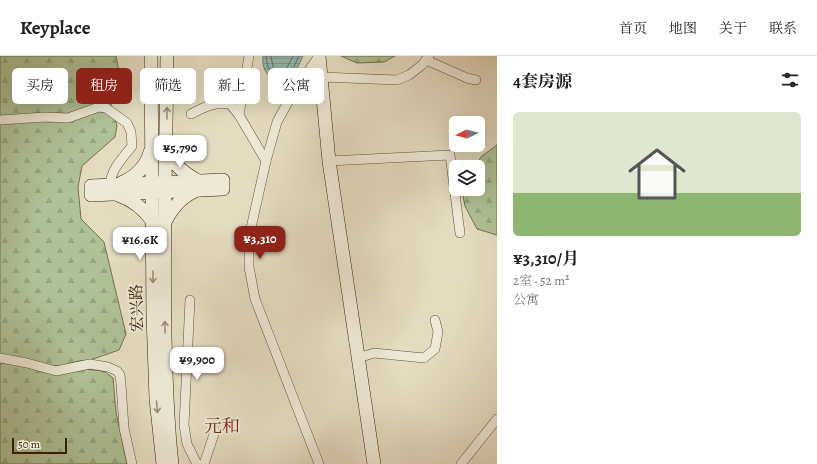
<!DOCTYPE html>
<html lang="zh">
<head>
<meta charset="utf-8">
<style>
  :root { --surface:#fff; --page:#f2f2f2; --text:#202124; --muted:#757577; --line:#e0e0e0; --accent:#8f2418 }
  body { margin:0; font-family:Alegreya,"Noto Serif SC",serif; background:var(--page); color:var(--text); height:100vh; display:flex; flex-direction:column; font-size:15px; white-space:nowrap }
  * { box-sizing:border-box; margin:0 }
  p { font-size:13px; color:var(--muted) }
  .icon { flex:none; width:22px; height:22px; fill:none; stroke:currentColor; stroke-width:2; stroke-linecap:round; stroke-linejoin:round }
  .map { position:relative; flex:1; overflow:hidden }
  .side { display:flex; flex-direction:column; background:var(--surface); width:320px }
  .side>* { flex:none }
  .hud { position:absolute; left:12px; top:12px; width:380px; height:36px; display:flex; gap:8px }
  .needle { width:26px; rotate:264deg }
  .fabs { position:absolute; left:449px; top:60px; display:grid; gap:8px }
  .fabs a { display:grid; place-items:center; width:36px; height:36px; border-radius:6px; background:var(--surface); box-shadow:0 4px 16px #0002; font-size:20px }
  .scale { position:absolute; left:12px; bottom:10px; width:55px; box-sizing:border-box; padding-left:4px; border:2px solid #382105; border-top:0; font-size:11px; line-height:14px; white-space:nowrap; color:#382105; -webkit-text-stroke:3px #ede8d7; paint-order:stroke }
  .price { position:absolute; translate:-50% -34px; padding:0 9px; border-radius:8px; background:#fff; color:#222; font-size:13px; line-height:26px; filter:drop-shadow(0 1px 2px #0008) }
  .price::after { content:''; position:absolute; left:50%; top:24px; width:12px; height:9px; margin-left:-6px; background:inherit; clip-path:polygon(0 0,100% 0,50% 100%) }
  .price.on { background:var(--accent); color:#fff }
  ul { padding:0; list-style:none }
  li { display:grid; align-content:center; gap:8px; height:212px; padding:0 16px }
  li+li { border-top:1px solid var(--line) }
  li span { display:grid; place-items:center; height:124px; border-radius:6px; color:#555 }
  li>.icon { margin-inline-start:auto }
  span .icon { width:72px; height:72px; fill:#fffc; stroke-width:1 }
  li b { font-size:17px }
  h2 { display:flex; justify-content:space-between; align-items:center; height:48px; padding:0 16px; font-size:17px }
  .pill { padding:0 14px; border-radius:6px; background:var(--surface); box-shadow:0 4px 16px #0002; font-size:14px; line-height:36px }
  .pill.on { background:var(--accent); color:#fff }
  header { display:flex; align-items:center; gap:24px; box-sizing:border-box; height:56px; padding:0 20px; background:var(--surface); border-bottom:1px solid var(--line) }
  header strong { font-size:19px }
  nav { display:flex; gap:22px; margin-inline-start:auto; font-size:14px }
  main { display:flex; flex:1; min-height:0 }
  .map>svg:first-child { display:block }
  .forest { fill:url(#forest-firs); stroke:#74724e }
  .water { fill:url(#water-rules); stroke:#707e6d }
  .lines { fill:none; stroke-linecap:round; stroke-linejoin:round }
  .shore { stroke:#666e5c; stroke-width:1 }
  .street-casing { stroke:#635034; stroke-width:10 }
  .secondary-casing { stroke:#382105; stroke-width:14 }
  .street { stroke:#ede8d7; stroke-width:9 }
  .secondary { stroke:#ede8d7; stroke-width:13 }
  .oneway { stroke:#9c8e78 }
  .labels { text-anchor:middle; stroke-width:4; stroke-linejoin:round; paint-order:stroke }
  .street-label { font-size:16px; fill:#382105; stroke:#ede8d7 }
  .quarter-label { font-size:18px; fill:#7a1f14; stroke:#ede8d7 }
</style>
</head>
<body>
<header>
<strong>Keyplace</strong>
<nav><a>首页</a><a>地图</a><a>关于</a><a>联系</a></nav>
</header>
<main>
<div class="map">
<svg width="497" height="408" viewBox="0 0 497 408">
  <defs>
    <pattern id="forest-firs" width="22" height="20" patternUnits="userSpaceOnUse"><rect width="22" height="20" fill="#afc296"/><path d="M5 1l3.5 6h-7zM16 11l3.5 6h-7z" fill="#97a680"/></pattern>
    <pattern id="water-rules" width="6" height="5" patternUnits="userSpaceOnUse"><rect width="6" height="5" fill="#95bcb3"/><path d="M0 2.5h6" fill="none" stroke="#81a198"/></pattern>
  </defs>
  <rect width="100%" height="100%" fill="#e4dcc1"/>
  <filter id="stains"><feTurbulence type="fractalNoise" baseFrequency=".005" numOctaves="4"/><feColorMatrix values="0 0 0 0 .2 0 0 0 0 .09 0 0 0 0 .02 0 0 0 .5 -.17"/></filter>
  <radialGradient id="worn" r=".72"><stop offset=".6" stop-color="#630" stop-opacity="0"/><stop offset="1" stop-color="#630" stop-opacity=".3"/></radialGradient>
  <!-- forest -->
  <g class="forest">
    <polygon points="0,0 116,0 119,16 111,48 117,70 115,81 82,110 78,131 81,163 104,186 126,278 119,294 90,304 79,305 61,310 48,310 0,299"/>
    <polygon points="341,0 395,0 384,6 357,7"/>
    <polygon points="497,89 497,179 477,173 465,150 462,135 463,133 478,133 478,111 474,111 482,100"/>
    <polygon points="9,306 62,318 84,313 104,315 113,322 116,356 127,408 0,408 0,308"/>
  </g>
  <!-- water -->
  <path class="water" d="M263,0h40l-12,25 -8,6 -3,-1c-10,-10 -19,-14 -17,-30z"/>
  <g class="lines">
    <!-- shore -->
    <g class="shore">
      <path d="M266,0c1,13 6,20 17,27l5,-4 11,-23"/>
      <polyline points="271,0 273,11 283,19 293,0"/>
    </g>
    <defs>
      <g id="street">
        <polyline points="249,0 239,59 266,105"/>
        <polyline points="319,0 294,35 277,66 266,105 249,181 249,211 255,243 319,408"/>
        <polyline points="426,4 467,22 476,24"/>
        <polyline points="321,21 397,24 409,19 422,9 429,0"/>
        <path d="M191,58c13,-7 23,-12 39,-10l9,11"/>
        <path d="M0,64l45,-3 23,1 31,-11 7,1 21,15 4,9 1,14c-9,12 -21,23 -22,39"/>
        <polyline points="329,105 450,99 460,177"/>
        <polyline points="190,244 184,369 187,388 197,408"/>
        <polyline points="0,302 27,307 56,315 90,308 108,311 117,315 120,319 121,328 124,372 132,408"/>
        <polyline points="358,302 374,297 424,302 435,293 438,276 435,264"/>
        <polyline points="204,408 215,375"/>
        <polyline points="461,408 497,363"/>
      </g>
      <g id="secondary">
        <polyline points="151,0 153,259 156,343 163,408"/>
        <path d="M167,0c-1,94 -4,188 -2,281 1,43 2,85 7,127"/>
        <polyline points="319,0 329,105 374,408"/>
        <path d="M166,93c7,16 18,24 32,32"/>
        <polygon points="223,124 223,133 91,139 91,130"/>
        <path d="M121,127c14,-6 25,-16 29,-31"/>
        <path d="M118,139c16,5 26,14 35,27"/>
        <path d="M165,166c7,-14 16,-25 30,-31"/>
      </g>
    </defs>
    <!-- street casing -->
    <use href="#street" class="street-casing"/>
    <!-- secondary casing -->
    <use href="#secondary" class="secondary-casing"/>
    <!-- street -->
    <use href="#street" class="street"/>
    <!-- secondary -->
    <use href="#secondary" class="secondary"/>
  </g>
  <!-- one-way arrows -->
  <defs><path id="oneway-shaft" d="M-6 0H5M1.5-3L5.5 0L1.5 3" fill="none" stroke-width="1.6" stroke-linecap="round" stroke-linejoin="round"/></defs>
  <g class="oneway">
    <use href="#oneway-shaft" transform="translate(167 57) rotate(-89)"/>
    <use href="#oneway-shaft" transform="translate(153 221) rotate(90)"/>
    <use href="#oneway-shaft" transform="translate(165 271) rotate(-91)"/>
    <use href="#oneway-shaft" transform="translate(157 351) rotate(85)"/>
  </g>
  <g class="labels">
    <!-- street labels -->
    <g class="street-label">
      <text transform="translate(136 252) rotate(-91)" y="6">宏兴路</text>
    </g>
    <!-- quarter labels -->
    <g class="quarter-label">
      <text x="222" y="376">元和</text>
    </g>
  </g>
  <rect width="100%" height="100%" filter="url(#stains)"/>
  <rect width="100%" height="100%" fill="url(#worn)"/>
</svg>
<div class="fabs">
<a><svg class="needle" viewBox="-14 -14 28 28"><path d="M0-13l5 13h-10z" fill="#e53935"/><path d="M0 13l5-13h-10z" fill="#757577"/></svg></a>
<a><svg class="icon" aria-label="layers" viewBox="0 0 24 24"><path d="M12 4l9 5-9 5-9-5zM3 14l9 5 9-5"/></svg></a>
</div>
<div class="scale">50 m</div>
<b class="price" style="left:180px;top:113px">¥5,790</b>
<b class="price on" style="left:260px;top:204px">¥3,310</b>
<b class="price" style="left:140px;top:205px">¥16.6K</b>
<b class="price" style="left:197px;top:325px">¥9,900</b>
<div class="hud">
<a class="pill">买房</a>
<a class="pill on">租房</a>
<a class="pill">筛选</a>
<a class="pill">新上</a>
<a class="pill">公寓</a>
</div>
</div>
<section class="side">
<h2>4套房源<svg class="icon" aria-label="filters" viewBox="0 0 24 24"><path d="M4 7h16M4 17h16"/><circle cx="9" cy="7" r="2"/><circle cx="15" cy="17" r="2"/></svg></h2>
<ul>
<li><span style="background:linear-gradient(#dfe7d0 65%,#8fb573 0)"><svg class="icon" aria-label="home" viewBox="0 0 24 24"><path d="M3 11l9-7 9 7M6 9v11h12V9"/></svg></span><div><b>¥3,310/月</b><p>2室 · 52 m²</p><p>公寓</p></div></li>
</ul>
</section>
</main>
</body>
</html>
